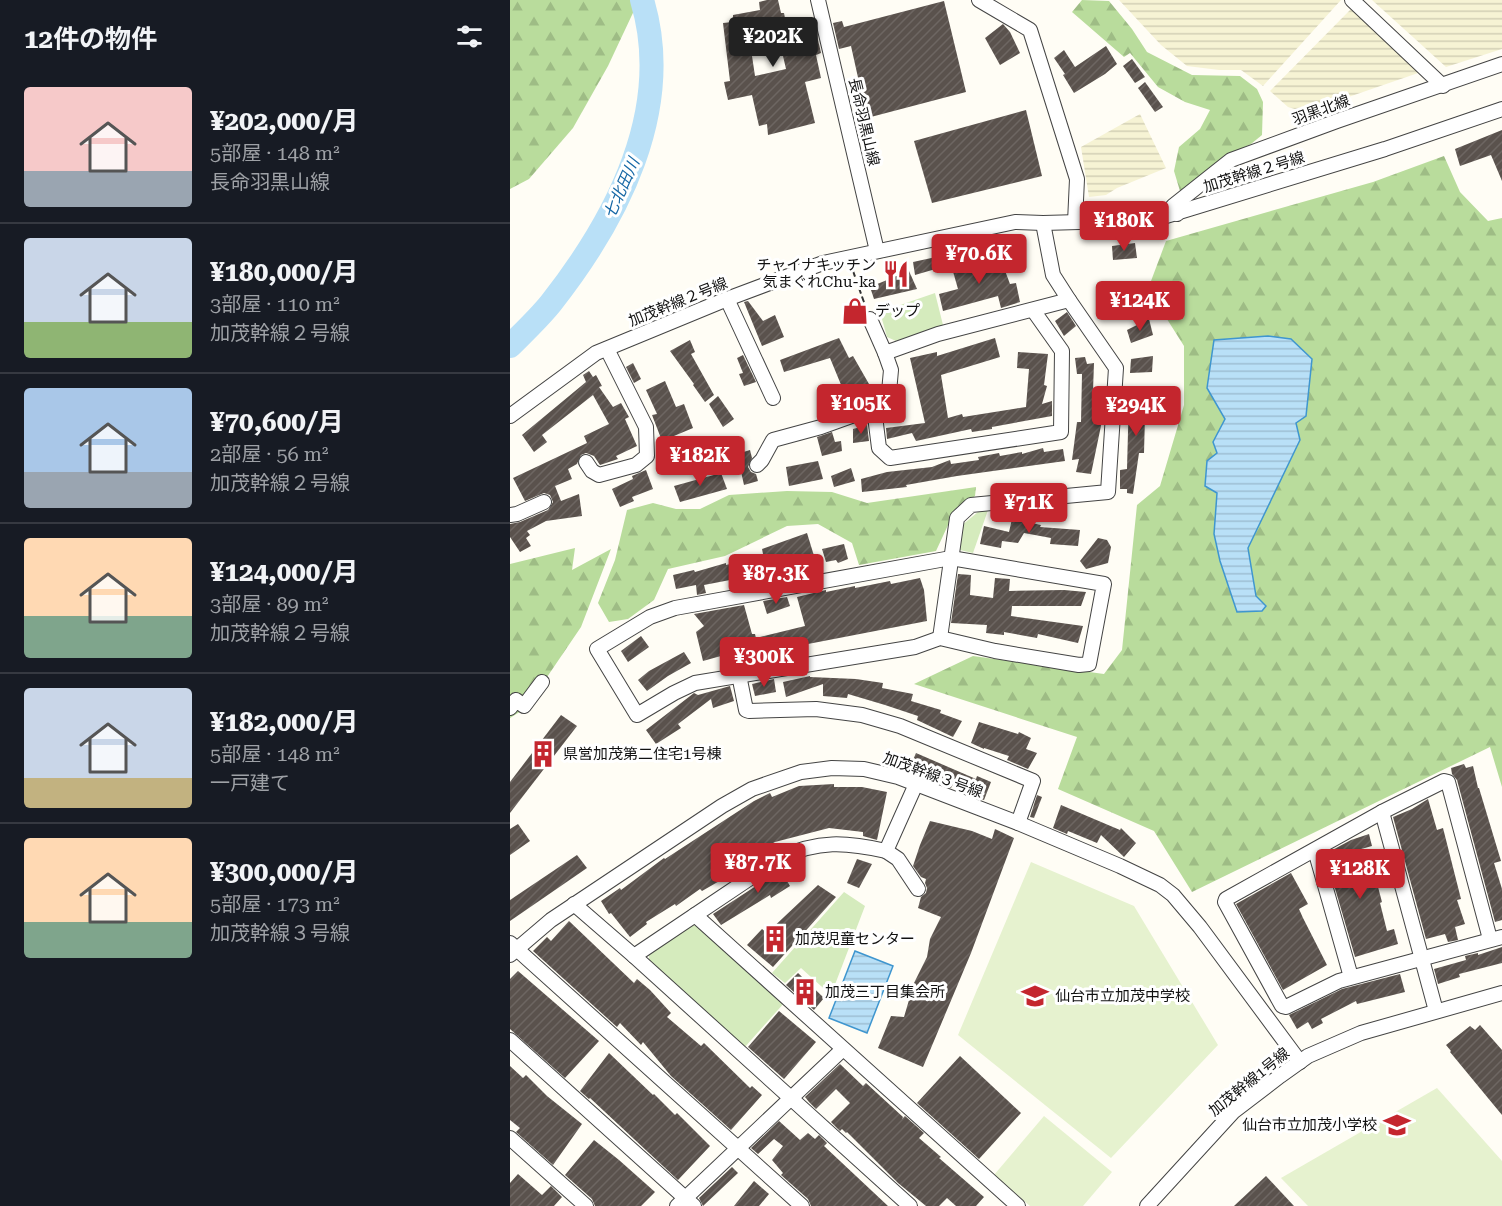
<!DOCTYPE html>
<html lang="ja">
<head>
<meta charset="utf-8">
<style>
  :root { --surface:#171b24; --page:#20242c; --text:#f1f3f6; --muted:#9ea1a6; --line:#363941; --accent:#c4262e }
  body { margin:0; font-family:"Roboto Serif","Noto Sans JP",serif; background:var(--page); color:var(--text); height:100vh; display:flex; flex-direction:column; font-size:22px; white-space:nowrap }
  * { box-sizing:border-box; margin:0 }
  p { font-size:20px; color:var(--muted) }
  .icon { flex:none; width:33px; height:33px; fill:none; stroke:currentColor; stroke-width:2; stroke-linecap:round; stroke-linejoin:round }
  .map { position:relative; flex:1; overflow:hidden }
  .panel { display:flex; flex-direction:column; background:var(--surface); width:510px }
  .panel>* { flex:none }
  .price { position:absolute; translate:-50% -51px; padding:0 14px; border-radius:6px; background:var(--accent); color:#fff; font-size:20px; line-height:39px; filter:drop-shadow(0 2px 3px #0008) }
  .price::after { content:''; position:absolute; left:50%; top:36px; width:18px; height:14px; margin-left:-9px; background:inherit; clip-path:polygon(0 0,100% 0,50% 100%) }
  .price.current { background:#222; color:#fff }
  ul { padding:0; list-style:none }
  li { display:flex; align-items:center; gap:18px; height:150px; padding:0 24px }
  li+li { border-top:2px solid var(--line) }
  li span { display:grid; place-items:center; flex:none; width:168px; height:120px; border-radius:6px; color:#555 }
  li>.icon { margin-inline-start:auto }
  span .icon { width:72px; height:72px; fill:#fffc; stroke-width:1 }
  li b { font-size:26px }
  h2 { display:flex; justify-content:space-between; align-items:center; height:72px; padding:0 24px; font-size:26px }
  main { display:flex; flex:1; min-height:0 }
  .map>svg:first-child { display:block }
  .farmland { fill:url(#farmland-rules) }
  .forest { fill:url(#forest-firs) }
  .park { fill:#d5ebbd }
  .pitch { fill:#e6f2cf }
  .water { fill:url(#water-rules); stroke:#3f96cf; stroke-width:1.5 }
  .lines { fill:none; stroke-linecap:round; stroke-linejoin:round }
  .river { stroke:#b9e0f7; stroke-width:24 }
  .building { fill:url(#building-hatch) }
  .minor-casing { stroke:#444; stroke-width:16 }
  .path { stroke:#333; stroke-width:2; stroke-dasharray:6 3; stroke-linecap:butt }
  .minor { stroke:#fff; stroke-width:14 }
  .labels { text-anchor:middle; stroke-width:6; stroke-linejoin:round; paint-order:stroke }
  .street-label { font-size:15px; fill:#111; stroke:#fff }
  .poi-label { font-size:15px; fill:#111; stroke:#fff; text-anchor:start }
  .water-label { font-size:16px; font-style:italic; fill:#1768a6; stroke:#fff }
</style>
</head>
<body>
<main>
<section class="panel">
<h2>12件の物件<svg class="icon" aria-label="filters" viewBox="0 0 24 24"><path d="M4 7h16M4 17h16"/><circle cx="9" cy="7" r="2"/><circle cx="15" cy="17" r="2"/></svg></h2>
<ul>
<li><span style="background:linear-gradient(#f6c9c9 70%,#9aa5b1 0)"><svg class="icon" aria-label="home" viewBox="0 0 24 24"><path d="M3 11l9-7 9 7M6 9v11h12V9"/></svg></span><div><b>¥202,000/月</b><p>5部屋 · 148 m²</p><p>長命羽黒山線</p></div></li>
<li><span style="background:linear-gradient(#c9d6e8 70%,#8fb573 0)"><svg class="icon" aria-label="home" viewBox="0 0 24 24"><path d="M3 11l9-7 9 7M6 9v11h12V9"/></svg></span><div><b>¥180,000/月</b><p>3部屋 · 110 m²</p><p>加茂幹線２号線</p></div></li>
<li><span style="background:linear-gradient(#a9c7e8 70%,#9aa5b1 0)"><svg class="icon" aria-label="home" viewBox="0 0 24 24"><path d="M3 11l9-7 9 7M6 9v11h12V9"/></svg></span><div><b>¥70,600/月</b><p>2部屋 · 56 m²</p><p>加茂幹線２号線</p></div></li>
<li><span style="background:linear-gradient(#ffd9b3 65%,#7fa58c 0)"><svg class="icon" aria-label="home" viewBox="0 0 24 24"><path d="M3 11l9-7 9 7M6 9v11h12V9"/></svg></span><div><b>¥124,000/月</b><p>3部屋 · 89 m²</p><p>加茂幹線２号線</p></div></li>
<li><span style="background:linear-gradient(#c9d6e8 75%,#c2b280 0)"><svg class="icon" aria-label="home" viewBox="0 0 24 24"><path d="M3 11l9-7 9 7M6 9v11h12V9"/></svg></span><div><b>¥182,000/月</b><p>5部屋 · 148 m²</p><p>一戸建て</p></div></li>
<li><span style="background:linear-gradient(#ffd9b3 70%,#7fa58c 0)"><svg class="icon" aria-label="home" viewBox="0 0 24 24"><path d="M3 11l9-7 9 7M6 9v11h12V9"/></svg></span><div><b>¥300,000/月</b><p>5部屋 · 173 m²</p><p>加茂幹線３号線</p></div></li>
</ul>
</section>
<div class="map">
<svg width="992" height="1206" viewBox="0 0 992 1206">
  <defs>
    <pattern id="farmland-rules" width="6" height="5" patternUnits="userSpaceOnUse" patternTransform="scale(1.5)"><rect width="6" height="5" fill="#f6f3d4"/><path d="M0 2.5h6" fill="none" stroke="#d2cfb5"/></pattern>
    <pattern id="forest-firs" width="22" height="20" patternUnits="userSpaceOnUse" patternTransform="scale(1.5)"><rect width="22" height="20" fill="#b9dc9c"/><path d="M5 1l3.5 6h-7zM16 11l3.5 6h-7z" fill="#9ebc85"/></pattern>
    <pattern id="water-rules" width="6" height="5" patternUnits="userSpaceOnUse" patternTransform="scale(1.5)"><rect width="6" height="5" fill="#b9e0f7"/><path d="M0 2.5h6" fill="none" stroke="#9ebfd3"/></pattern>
    <pattern id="building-hatch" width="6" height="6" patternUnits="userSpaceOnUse" patternTransform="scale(1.5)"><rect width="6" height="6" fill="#5a524d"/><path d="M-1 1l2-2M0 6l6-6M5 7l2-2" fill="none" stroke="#6d6662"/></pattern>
  </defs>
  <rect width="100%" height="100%" fill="#fffdf5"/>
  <!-- farmland -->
  <g class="farmland">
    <polygon points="609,0 831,0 753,86 731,70 709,70 677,66 651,45"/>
    <polygon points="862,0 992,0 992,49 936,67"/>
    <polygon points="841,9 911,72 795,112 778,107 760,91"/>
    <polygon points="630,114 656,168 607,188 596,195 579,197 571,147"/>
  </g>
  <!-- forest -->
  <g class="forest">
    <polygon points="0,0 129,0 98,66 63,128 19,179 0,189"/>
    <polygon points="572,0 599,1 622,29 637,52 682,75 730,76 747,89 753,102 752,135 741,144 719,155 670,191 664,171 669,147 690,129 700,110 675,102 648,87 620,53 614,57 562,12"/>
    <polygon points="934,156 950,192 978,221 992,218 992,787 980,747 682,892 644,831 548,789 567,737 404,684 463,656 594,674 612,650 627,505 650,486 674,405 674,346 638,289 656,241 863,182"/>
    <polygon points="466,487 465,496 445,510 426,551 349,565 342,543 308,524 277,526 215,556 158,569 144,600 118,619 99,622 88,603 105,560 117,510 143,503 166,509 190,509 219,495 277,491 322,492 357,503"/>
    <polygon points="65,548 62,570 101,549 71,627 16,708 0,718 0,564"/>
  </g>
  <!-- park -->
  <g class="park">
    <polygon points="425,293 433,325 386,341 377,337 370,312"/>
    <polygon points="478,510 463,553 450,550 451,526 468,512"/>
    <polygon points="334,892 355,906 321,995 291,968 275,983 262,973"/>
    <polygon points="180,925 190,926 275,1002 234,1048 139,962 139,952"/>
  </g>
  <!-- pitch -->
  <g class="pitch">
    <polygon points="521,862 624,906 708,1045 601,1158 448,1035"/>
    <polygon points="927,1088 992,1161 992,1206 798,1206 771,1178"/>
    <polygon points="534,1116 602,1172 573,1206 520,1206 484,1175"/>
  </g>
  <!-- water -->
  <g class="water">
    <polygon points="758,336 781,339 802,359 796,416 786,423 790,440 738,548 746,596 756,606 752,611 727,612 710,561 704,534 707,493 695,486 697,461 707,453 703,442 715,419 697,388 704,340"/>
    <polygon points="345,951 383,966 357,1033 319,1018"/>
  </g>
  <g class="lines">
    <!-- river -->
    <path class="river" d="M0,346c14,-14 29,-28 41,-43 66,-84 124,-194 91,-303"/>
  </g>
  <!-- building -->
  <g class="building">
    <polygon points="257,0 268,0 271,13 274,13 277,29 239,36 245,76 276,69 268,34 300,25 300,28 305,27 311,53 306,55 311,78 295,82 305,123 258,135 257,124 249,126 242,95 218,100 214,82 220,81 213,23 223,22 223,15 250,10 249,2"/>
    <polygon points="434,1 456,92 357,118 341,46 329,49 323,23 332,21 334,27"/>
    <polygon points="493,24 500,32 510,53 490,65 475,38"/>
    <polygon points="596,46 607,64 595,74 564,93 553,75 555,74 544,58 554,50 565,67"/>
    <polygon points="622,59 635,77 625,83 613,66"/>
    <polygon points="635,82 653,107 645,112 628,88"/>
    <polygon points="516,110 532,176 422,203 404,141"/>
    <polygon points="992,130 992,181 981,155 950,166 945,149"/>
    <polygon points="625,243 627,258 603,260 602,246"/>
    <polygon points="457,255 460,267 477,261 477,263 491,260 500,284 506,283 510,302 491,308 488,296 433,311 429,294 448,289 440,261"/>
    <polygon points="426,257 429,268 405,275 403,262"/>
    <polygon points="399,271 407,289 364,299 360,287"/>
    <polygon points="238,301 253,321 265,315 274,337 252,346 234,302"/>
    <polygon points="557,312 566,326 554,336 545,321"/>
    <polygon points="639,319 643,335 621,343 617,330"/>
    <polygon points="329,338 339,358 343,356 359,384 363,396 359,400 317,413 314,400 334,392 320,358 274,372 270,360"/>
    <polygon points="485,338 490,357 431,375 438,418 452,414 453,417 516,407 519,369 507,368 508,352 538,354 534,385 537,386 532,404 542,401 542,416 482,427 482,429 462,432 461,429 406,441 402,433 377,439 376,428 415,423 400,358 427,352 427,356"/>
    <polygon points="180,340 185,352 181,354 204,395 195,402 183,385 184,384 160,351"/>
    <polygon points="233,355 246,382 234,386 229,374 233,373 227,358"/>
    <polygon points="643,356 642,372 620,373 621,359"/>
    <polygon points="575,357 577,364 584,363 583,391 591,391 586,421 592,421 581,474 566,472 569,459 562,460 567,422 571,422 572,374 567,374 565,358"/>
    <polygon points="123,363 131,379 124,383 116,367"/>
    <polygon points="79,371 83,377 86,375 92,386 89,387 103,407 111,403 119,417 115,419 127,446 106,456 108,459 90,465 84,456 76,453 71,455 67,464 58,469 62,479 45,486 51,501 69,494 72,516 36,521 17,531 20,535 16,538 21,546 10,552 0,537 0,524 10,522 38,510 43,502 40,495 34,493 15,501 3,478 77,443 74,436 99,424 83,395 32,435 37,442 24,452 12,435 76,382 73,375"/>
    <polygon points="155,381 166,407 174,404 183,428 152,441 142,415 147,414 136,390"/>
    <polygon points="619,395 643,395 643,416 635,416 634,453 629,453 623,494 617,493 617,489 610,489 610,470 617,469"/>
    <polygon points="208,396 224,419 213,427 199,404"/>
    <polygon points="357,425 359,441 343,443 343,429"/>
    <polygon points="322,432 325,442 331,441 332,451 312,456 307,437"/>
    <polygon points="533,448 534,452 553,449 555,461 447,476 396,485 397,487 352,492 351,479 377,472 422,467 440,460 441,464 469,460 468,457 489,453 490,456 512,452 512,454"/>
    <polygon points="240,450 242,458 238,467 241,472 246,474 248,481 234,485 227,454"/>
    <polygon points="308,461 313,479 279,486 276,467"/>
    <polygon points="341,468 345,481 324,487 321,476"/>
    <polygon points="136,470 143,489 122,497 124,501 110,507 102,489 123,479 122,476"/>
    <polygon points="211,473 217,489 170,502 164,486"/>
    <polygon points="502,519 531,525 530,527 570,530 568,546 540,544 541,538 514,533 508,543 492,541 491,548 470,544 474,526 499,532"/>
    <polygon points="297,533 305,559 286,565 284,558 244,569 241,558 253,554 252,549"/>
    <polygon points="588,538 597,540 601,547 598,563 576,569 570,561"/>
    <polygon points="334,544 338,559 328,563 326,560 316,562 312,549"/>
    <polygon points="216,563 216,565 224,563 227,576 220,578 220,580 194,585 196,593 187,595 186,585 166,589 163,575 184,570 185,572"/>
    <polygon points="448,574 461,575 460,595 483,598 485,578 500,579 499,591 554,590 576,592 571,606 502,606 501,616 573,626 568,643 528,634 527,638 494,632 494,635 476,633 477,625 441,623"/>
    <polygon points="410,578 414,590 417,621 298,644 297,642 266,649 266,647 218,654 193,661 186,632 194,626 184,614 234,605 242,634 245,634 246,638 295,626 287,597 316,590 316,592 345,586 345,588 380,581 381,584"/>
    <polygon points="277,597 280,606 257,614 253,601"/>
    <polygon points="131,636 139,647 118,662 111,651"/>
    <polygon points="174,652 181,663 158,676 137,691 128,680 139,671"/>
    <polygon points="300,676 300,677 346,679 373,683 372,688 403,694 401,701 431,710 430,713 452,721 443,737 407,720 408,716 375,705 338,694 337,698 313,696 313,684 276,697 273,682"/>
    <polygon points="264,679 266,692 245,696 242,684"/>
    <polygon points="220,686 224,701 203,708 201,699 168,724 171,728 146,744 136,730 184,693 188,695"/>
    <polygon points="51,715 67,726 0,813 0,782"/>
    <polygon points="469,722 508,734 509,732 521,738 516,749 527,753 518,769 497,760 499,756 474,748 474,749 461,743"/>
    <polygon points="406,753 466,779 467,776 481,782 474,800 460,795 463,786 443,784 441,788 399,769"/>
    <polygon points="954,764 956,768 963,766 968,788 969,788 991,861 984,863 992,889 992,920 985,922 947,780 942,774 941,768"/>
    <polygon points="324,784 324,787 352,787 377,792 367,840 353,836 353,832 319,828 265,842 231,861 234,867 192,891 190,889 166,906 165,904 136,922 137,924 120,937 101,913 99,914 91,901 110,888 111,890 154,858 155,859 244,801 260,793 262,797 289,786"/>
    <polygon points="527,795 532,797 524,818 520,817"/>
    <polygon points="918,799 927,830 933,828 951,899 947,900 955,924 945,927 948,940 938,942 935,934 916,939 883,817 902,809"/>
    <polygon points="551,805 610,830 611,828 626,843 614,857 591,835 587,843 558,831 557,834 543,828"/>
    <polygon points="420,821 462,831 482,839 485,829 504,838 461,953 413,1067 368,1048 381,1016 394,1017 404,983 417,957 420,939 431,917 408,908 411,897 416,893 417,888 415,883 416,879 411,877 403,866 410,845"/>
    <polygon points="8,824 20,841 0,855 0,829"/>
    <polygon points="859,834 862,846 837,853 843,875 869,867 872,886 868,887 872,902 870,903 877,931 884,929 888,944 845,957 815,854 841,840"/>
    <polygon points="67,855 77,868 0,921 0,900"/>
    <polygon points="347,859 362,864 349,888 337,883"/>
    <polygon points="278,865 293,875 277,881 280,886 261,898 260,895 211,925 203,914"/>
    <polygon points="781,873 798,904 789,909 793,918 817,965 773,990 726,904"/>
    <polygon points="308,885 326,897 263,967 237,945 252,929 257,933"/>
    <polygon points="59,921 124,983 127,979 140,990 161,1013 157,1017 191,1046 194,1043 240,1088 242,1086 252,1095 221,1130 161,1076 133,1042 131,1045 110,1023 107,1027 23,951 37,937 41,941"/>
    <polygon points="992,947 992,963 949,974 950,977 928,984 924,969 956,960 955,956 968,953 968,955"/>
    <polygon points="8,971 89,1041 55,1078 0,1029 0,979"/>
    <polygon points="288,973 314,998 304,1010 276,985"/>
    <polygon points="890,974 895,992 847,1004 846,1001 811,1019 813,1023 802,1029 798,1022 787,1029 779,1015 832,989"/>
    <polygon points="269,1011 306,1042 274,1079 238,1047"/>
    <polygon points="970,1025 992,1050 992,1115 940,1052 941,1051 936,1045 960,1026 965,1030"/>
    <polygon points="99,1053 143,1095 144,1094 165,1115 167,1113 200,1146 168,1180 80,1098 79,1099 70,1091"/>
    <polygon points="450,1056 511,1113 469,1159 407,1103"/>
    <polygon points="330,1064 353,1086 356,1083 393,1117 392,1119 395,1116 414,1133 409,1138 431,1157 429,1158 474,1197 466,1206 446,1206 437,1198 429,1206 416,1206 388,1183 337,1132 336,1133 332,1129 330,1131 321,1122 340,1103 326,1089 306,1109 299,1102 295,1097"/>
    <polygon points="0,1066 13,1078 16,1075 37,1096 72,1124 43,1165 6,1132 10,1128 0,1120"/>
    <polygon points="269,1121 290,1140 298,1133 305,1139 309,1135 317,1143 314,1146 378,1206 301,1206 298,1199 271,1175 273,1173 262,1160 273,1146 264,1139 248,1154 241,1148"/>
    <polygon points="84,1140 109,1160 145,1192 131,1206 85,1206 82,1199 55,1175"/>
    <polygon points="222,1167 228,1173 193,1206 189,1198"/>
    <polygon points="8,1174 32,1195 41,1186 52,1197 44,1206 0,1206 0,1183"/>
    <polygon points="756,1176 784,1206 724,1206"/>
    <polygon points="244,1181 259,1194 249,1206 224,1206"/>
  </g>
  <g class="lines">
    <defs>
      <g id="minor">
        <polyline points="308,0 367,251"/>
        <polyline points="469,0 520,30 567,179 565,222"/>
        <polyline points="842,0 933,86"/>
        <polyline points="667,214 663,206 721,160 827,121 992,64"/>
        <polyline points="217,299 263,398"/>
        <polyline points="360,319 375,353 428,334 559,300 543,275 533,223"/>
        <polyline points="375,353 381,370 379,392 364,408 369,448 380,458 551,432 552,351 523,310"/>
        <polyline points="0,416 86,353 217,299 313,263 505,222 533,223 643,220 875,149 992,109"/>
        <polyline points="76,462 82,471 89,475 126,465 137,456 136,427 97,349"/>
        <polyline points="247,465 252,460 263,440 311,427 364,408"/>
        <polyline points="0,515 7,514 34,502"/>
        <polygon points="441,558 594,584 579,664 569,665 485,651 430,638 405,647 185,683 164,693 127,715 87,649 140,617 165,608"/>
        <polyline points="430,638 447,518 461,505 598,492 606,368 559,300"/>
        <polyline points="229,675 236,710 239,711 306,709 352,715 390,726 523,781 508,823"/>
        <polyline points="0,708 6,700 14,706 32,682"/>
        <polyline points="872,812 926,1011"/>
        <polyline points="805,850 841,977"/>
        <polyline points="376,851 388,859 408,889"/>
        <polyline points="64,904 124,956 400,1206"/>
        <polyline points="185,915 508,1206"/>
        <polyline points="980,939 938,782 934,781 872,812 716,899 715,902 772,1006 776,1007 829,981 992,937"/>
        <polyline points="0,943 292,1206"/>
        <polyline points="0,955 41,920 212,806 242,789 291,772 322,768 354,769 388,777 508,823 610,866 650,885 663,895 690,927 790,1062"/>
        <path d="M124,956l146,-98c38,-18 66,-16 106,-7l30,-67"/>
        <polyline points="0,1040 184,1206"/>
        <polyline points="0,1138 76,1206"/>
        <polyline points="167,1206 333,1049"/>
        <polyline points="637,1206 723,1112 770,1076 798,1056 851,1033 992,993"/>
      </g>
    </defs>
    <!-- minor casing -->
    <use href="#minor" class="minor-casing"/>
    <!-- path -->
    <polyline class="path" points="343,271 356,308"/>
    <!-- minor -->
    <use href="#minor" class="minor"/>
  </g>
  <!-- icons -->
  <defs>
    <symbol id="restaurant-bare" viewBox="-9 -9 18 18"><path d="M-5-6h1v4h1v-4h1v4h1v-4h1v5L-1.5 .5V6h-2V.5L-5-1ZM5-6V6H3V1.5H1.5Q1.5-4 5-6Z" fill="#c4262e" stroke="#fff" stroke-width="2.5" paint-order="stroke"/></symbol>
    <symbol id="shop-bare" viewBox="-9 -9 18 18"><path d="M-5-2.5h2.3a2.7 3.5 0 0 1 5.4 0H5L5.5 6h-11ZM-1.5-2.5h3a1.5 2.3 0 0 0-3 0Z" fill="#c4262e" stroke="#fff" stroke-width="2.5" paint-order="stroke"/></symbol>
    <symbol id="building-bare" viewBox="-9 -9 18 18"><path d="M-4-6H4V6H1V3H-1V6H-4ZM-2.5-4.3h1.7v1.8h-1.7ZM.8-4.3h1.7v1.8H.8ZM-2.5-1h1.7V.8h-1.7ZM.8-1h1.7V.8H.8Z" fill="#c4262e" stroke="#fff" stroke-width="2.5" paint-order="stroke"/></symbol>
    <symbol id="school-bare" viewBox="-9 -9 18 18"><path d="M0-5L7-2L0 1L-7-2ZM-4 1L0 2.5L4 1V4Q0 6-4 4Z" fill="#c4262e" stroke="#fff" stroke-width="2.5" paint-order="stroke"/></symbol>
  </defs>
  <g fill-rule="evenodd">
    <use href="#restaurant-bare" x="367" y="255" width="38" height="38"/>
    <use href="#shop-bare" x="326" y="292" width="38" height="38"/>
    <use href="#building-bare" x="14" y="735" width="38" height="38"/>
    <use href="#building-bare" x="246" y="920" width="38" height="38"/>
    <use href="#building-bare" x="276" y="973" width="38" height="38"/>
    <use href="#school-bare" x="506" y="977" width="38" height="38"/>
    <use href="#school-bare" x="868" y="1106" width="38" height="38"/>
  </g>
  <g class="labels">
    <!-- street labels -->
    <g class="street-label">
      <text transform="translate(811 110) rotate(-20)" y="5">羽黒北線</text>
      <text transform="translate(354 122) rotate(77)" y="5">長命羽黒山線</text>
      <text transform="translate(744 172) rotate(-17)" y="5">加茂幹線２号線</text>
      <text transform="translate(168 302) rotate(-22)" y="5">加茂幹線２号線</text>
      <text transform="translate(423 775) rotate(20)" y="5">加茂幹線３号線</text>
      <text transform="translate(739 1082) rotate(-39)" y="5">加茂幹線1号線</text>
    </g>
    <!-- poi labels -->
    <g class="poi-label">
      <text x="366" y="270" text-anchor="end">チャイナキッチン<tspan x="366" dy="17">気まぐれChu-ka</tspan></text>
      <text x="365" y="316">デップ</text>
      <text x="53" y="759">県営加茂第二住宅1号棟</text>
      <text x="285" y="944">加茂児童センター</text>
      <text x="315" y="997">加茂三丁目集会所</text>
      <text x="545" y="1001">仙台市立加茂中学校</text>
      <text x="867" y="1130" text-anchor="end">仙台市立加茂小学校</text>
    </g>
    <!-- water labels -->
    <g class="water-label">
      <text transform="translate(111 188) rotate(-66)" y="6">七北田川</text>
    </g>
  </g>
</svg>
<b class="price current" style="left:263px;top:68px">¥202K</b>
<b class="price" style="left:614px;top:252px">¥180K</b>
<b class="price" style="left:469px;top:285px">¥70.6K</b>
<b class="price" style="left:630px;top:332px">¥124K</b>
<b class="price" style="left:351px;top:435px">¥105K</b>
<b class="price" style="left:626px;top:437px">¥294K</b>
<b class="price" style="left:190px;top:487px">¥182K</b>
<b class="price" style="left:519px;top:534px">¥71K</b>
<b class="price" style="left:266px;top:605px">¥87.3K</b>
<b class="price" style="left:254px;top:688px">¥300K</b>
<b class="price" style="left:248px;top:894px">¥87.7K</b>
<b class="price" style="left:850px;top:900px">¥128K</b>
</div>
</main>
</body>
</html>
